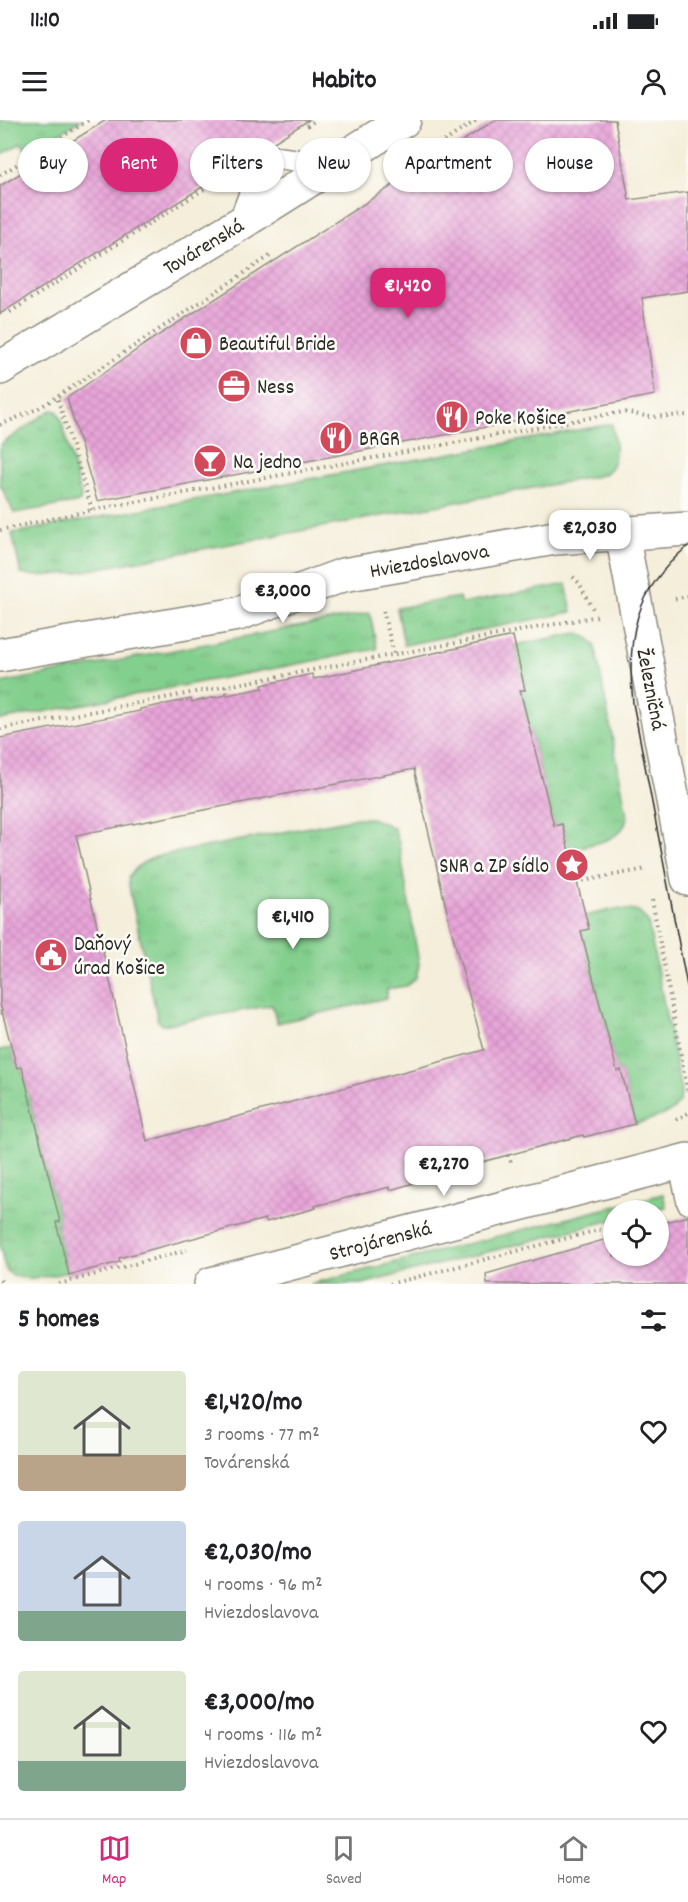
<!DOCTYPE html>
<html lang="en">
<head>
<meta charset="utf-8">
<style>
  :root { --surface:#fff; --page:#f2f2f2; --text:#202124; --muted:#757577; --line:#e0e0e0; --accent:#db2777 }
  body { margin:0; font-family:Dekko,sans-serif; background:var(--page); color:var(--text); height:100vh; display:flex; flex-direction:column; font-size:22px; white-space:nowrap }
  * { box-sizing:border-box; margin:0 }
  p { font-size:20px; color:var(--muted) }
  .icon { flex:none; width:33px; height:33px; fill:none; stroke:currentColor; stroke-width:2; stroke-linecap:round; stroke-linejoin:round }
  .map { position:relative; height:1164px; overflow:hidden }
  .drawer { display:flex; flex-direction:column; background:var(--surface); flex:1 }
  .drawer>* { flex:none }
  .banner { position:absolute; left:18px; top:18px; width:652px; height:54px; display:flex; gap:12px }
  .fabs { position:absolute; left:603px; top:1080px; display:grid; gap:12px }
  .fabs a { display:grid; place-items:center; width:66px; height:66px; border-radius:50%; background:var(--surface); box-shadow:0 2px 4px #0004; font-size:30px }
  .price { position:absolute; translate:-50% -51px; padding:0 14px; border-radius:12px; background:#fff; color:#222; font-size:20px; line-height:39px; filter:drop-shadow(0 2px 3px #0008) }
  .price::after { content:''; position:absolute; left:50%; top:36px; width:18px; height:14px; margin-left:-9px; background:inherit; clip-path:polygon(0 0,100% 0,50% 100%) }
  .price.selected { background:var(--accent); color:#fff }
  ul { padding:0; list-style:none }
  li { display:flex; align-items:center; gap:18px; height:150px; padding:0 18px }
  li span { display:grid; place-items:center; flex:none; width:168px; height:120px; border-radius:6px; color:#555 }
  li>.icon { margin-inline-start:auto }
  span .icon { width:72px; height:72px; fill:#fffc; stroke-width:1 }
  li b { font-size:26px }
  h2 { display:flex; justify-content:space-between; align-items:center; height:72px; padding:0 18px; font-size:26px }
  .tag { padding:0 21px; border-radius:27px; background:var(--surface); box-shadow:0 2px 4px #0004; font-size:21px; line-height:54px }
  .tag.selected { background:var(--accent); color:#fff }
  .status { display:flex; justify-content:space-between; align-items:center; height:42px; padding:0 30px; background:var(--surface); direction:ltr }
  .status svg { height:16px; fill:currentColor }
  header { display:flex; justify-content:space-between; align-items:center; height:78px; padding:0 18px; background:var(--surface); font-size:27px; font-weight:800 }
  .menu { display:flex; justify-content:space-around; align-items:center; height:84px; border-top:2px solid var(--line); background:var(--surface); font-size:16px; color:var(--muted) }
  .menu a { display:grid; justify-items:center; gap:3px }
  .menu .selected { color:var(--accent) }
  .map>svg:first-child { display:block }
  .grass { fill:url(#grass-tufts); stroke:#577d5c; stroke-width:1.5 }
  .building { fill:url(#building-cross-hatch); fill-rule:evenodd }
  .lines { fill:none; stroke-linecap:round; stroke-linejoin:round }
  .service-casing { stroke:#908c82; stroke-width:24 }
  .minor-casing { stroke:#908c82; stroke-width:36 }
  .tertiary-casing { stroke:#908c82; stroke-width:36 }
  .path { stroke:#908c82; stroke-width:4; stroke-dasharray:1.5 4.5; stroke-linecap:butt }
  .service { stroke:#fff; stroke-width:21 }
  .minor { stroke:#fff; stroke-width:33 }
  .tertiary { stroke:#fff; stroke-width:33 }
  .tram { stroke:#2b2b2b; stroke-width:1.5 }
  .labels { text-anchor:middle; stroke-width:5; stroke-linejoin:round; paint-order:stroke }
  .street-label { font-size:21px; fill:#2b2b2b; stroke:#fdfcf7 }
  .poi-label { font-size:21px; fill:#2b2b2b; stroke:#fdfcf7; text-anchor:start }
</style>
</head>
<body>
<div class="status"><b>11:10</b><svg viewBox="0 0 49 12"><path d="M0 12V9h3v3zM5 12V6h3v6zM10 12V3h3v9zM15 12V0h3v12zM26 1h20v11H26zM47 4h2v5h-2z"/></svg></div>
<header><svg class="icon" aria-label="menu" viewBox="0 0 24 24"><path d="M4 6h16M4 12h16M4 18h16"/></svg>Habito<svg class="icon" aria-label="person" viewBox="0 0 24 24"><circle cx="12" cy="8" r="4"/><path d="M4 21q1-7 8-7t8 7"/></svg></header>
<div class="map">
<svg width="688" height="1164" viewBox="0 0 688 1164">
  <defs>
    <pattern id="grass-tufts" width="24" height="20" patternUnits="userSpaceOnUse" patternTransform="scale(1.5)"><rect width="24" height="20" fill="#83cf8d"/><path d="M3 7l-1-3M5 7V3M7 7l1-3M15 17l-1-3M17 17v-4M19 17l1-3" fill="none" stroke="#71b27a"/></pattern>
    <pattern id="building-cross-hatch" width="8" height="8" patternUnits="userSpaceOnUse" patternTransform="scale(1.5)"><rect width="8" height="8" fill="#e8a5d9"/><path d="M0 0l8 8M0 8l8-8" fill="none" stroke="#c78eba"/></pattern>
  </defs>
  <rect width="100%" height="100%" fill="#fdfcf7"/>
  <filter id="ink" filterUnits="userSpaceOnUse"><feTurbulence type="fractalNoise" baseFrequency=".0167" numOctaves="2"/><feDisplacementMap in="SourceGraphic" scale="12" xChannelSelector="R" yChannelSelector="G"/><feConvolveMatrix kernelMatrix="1 2 1 2 8 2 1 2 1" color-interpolation-filters="sRGB"/></filter>
  <filter id="wash" filterUnits="userSpaceOnUse"><feTurbulence type="fractalNoise" baseFrequency=".008" numOctaves="4" result="noise"/><feDisplacementMap in="SourceGraphic" scale="24" xChannelSelector="R" yChannelSelector="G"/><feGaussianBlur stdDeviation="1.35" result="paint"/><feColorMatrix in="noise" values="0 0 0 0 0 0 0 0 0 0 0 0 0 0 0 0 0 1.4 0 .05"/><feComposite in="paint" operator="in"/></filter>
  <g filter="url(#wash)">
    <rect width="100%" height="100%" fill="#f4eeda"/>
    <!-- grass -->
    <g class="grass">
      <polygon points="0,0 81,0 28,33 21,23 0,36"/>
      <polygon points="51,290 57,291 61,299 81,376 80,381 75,383 14,393 0,364 0,325"/>
      <path d="M612,304c3,20 9,38 -9,51l-530,98 -35,3 -17,-2 -9,-41z"/>
      <polygon points="566,464 572,492 404,525 397,488 459,477 461,484"/>
      <polygon points="370,493 377,529 0,600 0,563"/>
      <path d="M577,513l11,4 7,8 32,170c-2,28 -37,29 -59,34l-6,-25 -8,2 -34,-136h4l-9,-45z"/>
      <path d="M357,698h15l22,10 5,16 20,120 -3,14 -10,8 -19,3v9l-110,25 -5,-18 -109,20 -5,-4 -28,-129 -2,-14c10,-14 19,-19 35,-23z"/>
      <path d="M616,789l22,2 10,11 33,169c2,24 -28,27 -46,33l-14,-54 -4,1 -36,-140 4,-15z"/>
      <path d="M12,928l5,20 5,-1 38,155 -4,1 12,49c-17,4 -52,12 -62,-2 -3,-8 -4,-16 -6,-24v-196z"/>
      <polygon points="663,1074 666,1087 651,1090 614,1090 613,1100 362,1164 310,1164"/>
    </g>
    <g id="blocks">
      <!-- building -->
      <g class="building">
        <polygon points="106,0 309,0 271,24 256,20 250,22 245,28 245,40 0,194 0,66"/>
        <polygon points="495,0 615,0 629,80 688,72 688,171 642,178 655,275 97,381 67,278 154,218"/>
        <path d="M513,516l12,54h-5l34,136 8,-2 27,105 -8,2 36,140 4,-1 14,54 -51,13 -1,-2 -146,39 1,2 -48,14v-3l-75,19 1,2 -50,14 -1,-3 -146,39 1,4 -51,13 -13,-53h4l-38,-155 -5,1 -17,-64v-266l140,-27v-2l51,-10 1,3 71,-14 -1,-3 50,-11 2,5zM414,649l37,160 33,121 -337,91 -71,-306z"/>
        <polygon points="688,1096 688,1164 487,1164 486,1154 614,1117 614,1136 658,1136 658,1104"/>
      </g>
    </g>
  </g>
  <g filter="url(#ink)">
    <use href="#blocks" fill-opacity="0" stroke="#908c82" stroke-width="1.5"/>
    <g class="lines">
      <defs>
        <g id="service">
          <polyline points="258,35 333,45"/>
          <path d="M238,105c6,-18 24,-54 19,-72"/>
          <polyline points="679,1042 688,1083"/>
        </g>
        <g id="minor">
          <polyline points="622,414 688,759"/>
          <polyline points="211,1164 688,1040"/>
        </g>
        <g id="tertiary">
          <polyline points="0,248 238,105 404,0"/>
          <polyline points="0,535 238,494 343,455 555,418 688,409"/>
        </g>
      </defs>
      <!-- service casing -->
      <use href="#service" class="service-casing"/>
      <!-- minor casing -->
      <use href="#minor" class="minor-casing"/>
      <!-- tertiary casing -->
      <use href="#tertiary" class="tertiary-casing"/>
      <!-- path -->
      <g class="path">
        <polyline points="307,6 316,0"/>
        <polyline points="434,28 477,0"/>
        <polyline points="0,55 89,0"/>
        <polyline points="10,192 217,61"/>
        <polyline points="0,305 37,289 57,277"/>
        <polyline points="92,390 57,277 270,136"/>
        <polyline points="0,410 92,390 610,294 624,292 650,297 688,295"/>
        <polyline points="573,457 579,463 594,491"/>
        <polyline points="675,479 688,476"/>
        <polyline points="383,491 394,534"/>
        <polyline points="225,566 227,575"/>
        <polyline points="0,609 598,496"/>
        <polyline points="577,762 646,749"/>
        <polyline points="652,780 688,973"/>
        <polyline points="0,893 2,892"/>
        <polyline points="676,1000 688,993"/>
        <polyline points="508,1035 512,1045"/>
        <polyline points="0,1160 2,1164"/>
        <polyline points="59,1164 187,1130"/>
        <polyline points="390,1164 614,1106"/>
      </g>
      <!-- service -->
      <use href="#service" class="service"/>
      <!-- minor -->
      <use href="#minor" class="minor"/>
      <!-- tertiary -->
      <use href="#tertiary" class="tertiary"/>
      <!-- tram -->
      <path class="tram" d="M688,426c-53,44 -62,91 -55,157l55,288"/>
    </g>
  </g>
  <!-- icons -->
  <defs>
    <symbol id="shop-disc" viewBox="-11 -11 22 22"><circle r="9.5" fill="#d1495b" stroke="#fdfcf7"/><path d="M-5-2.5h2.3a2.7 3.5 0 0 1 5.4 0H5L5.5 6h-11ZM-1.5-2.5h3a1.5 2.3 0 0 0-3 0Z" fill="#fff"/></symbol>
    <symbol id="office-disc" viewBox="-11 -11 22 22"><circle r="9.5" fill="#d1495b" stroke="#fdfcf7"/><path d="M-6-3h4V-5.5h4V-3h4V5H-6ZM-1-4.5V-3h2v-1.5ZM-6 0V1H6V0Z" fill="#fff"/></symbol>
    <symbol id="restaurant-disc" viewBox="-11 -11 22 22"><circle r="9.5" fill="#d1495b" stroke="#fdfcf7"/><path d="M-5-6h1v4h1v-4h1v4h1v-4h1v5L-1.5 .5V6h-2V.5L-5-1ZM5-6V6H3V1.5H1.5Q1.5-4 5-6Z" fill="#fff"/></symbol>
    <symbol id="bar-disc" viewBox="-11 -11 22 22"><circle r="9.5" fill="#d1495b" stroke="#fdfcf7"/><path d="M-6-5H6L.8 .8V4.5H3.5V6h-7V4.5H-.8V.8Z" fill="#fff"/></symbol>
    <symbol id="sight-disc" viewBox="-11 -11 22 22"><circle r="9.5" fill="#d1495b" stroke="#fdfcf7"/><path d="M0-6L1.8-2.2L6-1.7L2.9 1.2L3.7 5.4L0 3.3L-3.7 5.4L-2.9 1.2L-6-1.7L-1.8-2.2Z" fill="#fff"/></symbol>
    <symbol id="civic-disc" viewBox="-11 -11 22 22"><circle r="9.5" fill="#d1495b" stroke="#fdfcf7"/><path d="M-.6-6.5H3V-4.5H.6V-3L4-1V1h2V6H-6V1h2V-1L-.6-3ZM-1.2 2.5V6h2.4V2.5Z" fill="#fff"/></symbol>
  </defs>
  <g fill-rule="evenodd">
    <use href="#shop-disc" x="177" y="204" width="38" height="38"/>
    <use href="#office-disc" x="215" y="247" width="38" height="38"/>
    <use href="#restaurant-disc" x="433" y="278" width="38" height="38"/>
    <use href="#restaurant-disc" x="317" y="299" width="38" height="38"/>
    <use href="#bar-disc" x="191" y="322" width="38" height="38"/>
    <use href="#sight-disc" x="553" y="726" width="38" height="38"/>
    <use href="#civic-disc" x="32" y="816" width="38" height="38"/>
  </g>
  <g class="labels">
    <!-- street labels -->
    <g class="street-label">
      <text transform="translate(203 126) rotate(-31)" y="7">Továrenská</text>
      <text transform="translate(429 440) rotate(-10)" y="7">Hviezdoslavova</text>
      <text transform="translate(652 569) rotate(79)" y="7">Železničná</text>
      <text transform="translate(380 1120) rotate(-15)" y="7">Strojárenská</text>
    </g>
    <!-- poi labels -->
    <g class="poi-label">
      <text x="219" y="230">Beautiful Bride</text>
      <text x="257" y="273">Ness</text>
      <text x="475" y="304">Poke Košice</text>
      <text x="359" y="325">BRGR</text>
      <text x="233" y="348">Na jedno</text>
      <text x="549" y="752" text-anchor="end">SNR a ZP sídlo</text>
      <text x="74" y="830">Daňový<tspan x="74" dy="24">úrad Košice</tspan></text>
    </g>
  </g>
</svg>
<div class="fabs">
<a><svg class="icon" aria-label="locate" viewBox="0 0 24 24"><circle cx="12" cy="12" r="6"/><path d="M12 2v4M12 18v4M2 12h4M18 12h4"/></svg></a>
</div>
<b class="price selected" style="left:408px;top:199px">€1,420</b>
<b class="price" style="left:590px;top:441px">€2,030</b>
<b class="price" style="left:283px;top:504px">€3,000</b>
<b class="price" style="left:293px;top:830px">€1,410</b>
<b class="price" style="left:444px;top:1077px">€2,270</b>
<div class="banner">
<a class="tag">Buy</a>
<a class="tag selected">Rent</a>
<a class="tag">Filters</a>
<a class="tag">New</a>
<a class="tag">Apartment</a>
<a class="tag">House</a>
</div>
</div>
<section class="drawer">
<h2>5 homes<svg class="icon" aria-label="filters" viewBox="0 0 24 24"><path d="M4 7h16M4 17h16"/><circle cx="9" cy="7" r="2"/><circle cx="15" cy="17" r="2"/></svg></h2>
<ul>
<li><span style="background:linear-gradient(#dfe7d0 70%,#b9a48a 0)"><svg class="icon" aria-label="home" viewBox="0 0 24 24"><path d="M3 11l9-7 9 7M6 9v11h12V9"/></svg></span><div><b>€1,420/mo</b><p>3 rooms · 77 m²</p><p>Továrenská</p></div><svg class="icon" aria-label="heart" viewBox="0 0 24 24"><path d="M12 20l-8-8c-3-5 5-10 8-4 3-6 11-1 8 4z"/></svg></li>
<li><span style="background:linear-gradient(#c9d6e8 75%,#7fa58c 0)"><svg class="icon" aria-label="home" viewBox="0 0 24 24"><path d="M3 11l9-7 9 7M6 9v11h12V9"/></svg></span><div><b>€2,030/mo</b><p>4 rooms · 96 m²</p><p>Hviezdoslavova</p></div><svg class="icon" aria-label="heart" viewBox="0 0 24 24"><path d="M12 20l-8-8c-3-5 5-10 8-4 3-6 11-1 8 4z"/></svg></li>
<li><span style="background:linear-gradient(#dfe7d0 75%,#7fa58c 0)"><svg class="icon" aria-label="home" viewBox="0 0 24 24"><path d="M3 11l9-7 9 7M6 9v11h12V9"/></svg></span><div><b>€3,000/mo</b><p>4 rooms · 116 m²</p><p>Hviezdoslavova</p></div><svg class="icon" aria-label="heart" viewBox="0 0 24 24"><path d="M12 20l-8-8c-3-5 5-10 8-4 3-6 11-1 8 4z"/></svg></li>
</ul>
</section>
<nav class="menu">
<a class="selected"><svg class="icon" aria-label="map" viewBox="0 0 24 24"><path d="M3 6l6-2 6 2 6-2v14l-6 2-6-2-6 2zM9 4v14M15 6v14"/></svg>Map</a>
<a><svg class="icon" aria-label="saved" viewBox="0 0 24 24"><path d="M7 4h10v16l-5-4-5 4z"/></svg>Saved</a>
<a><svg class="icon" aria-label="home" viewBox="0 0 24 24"><path d="M3 11l9-7 9 7M6 9v11h12V9"/></svg>Home</a>
</nav>
</body>
</html>
